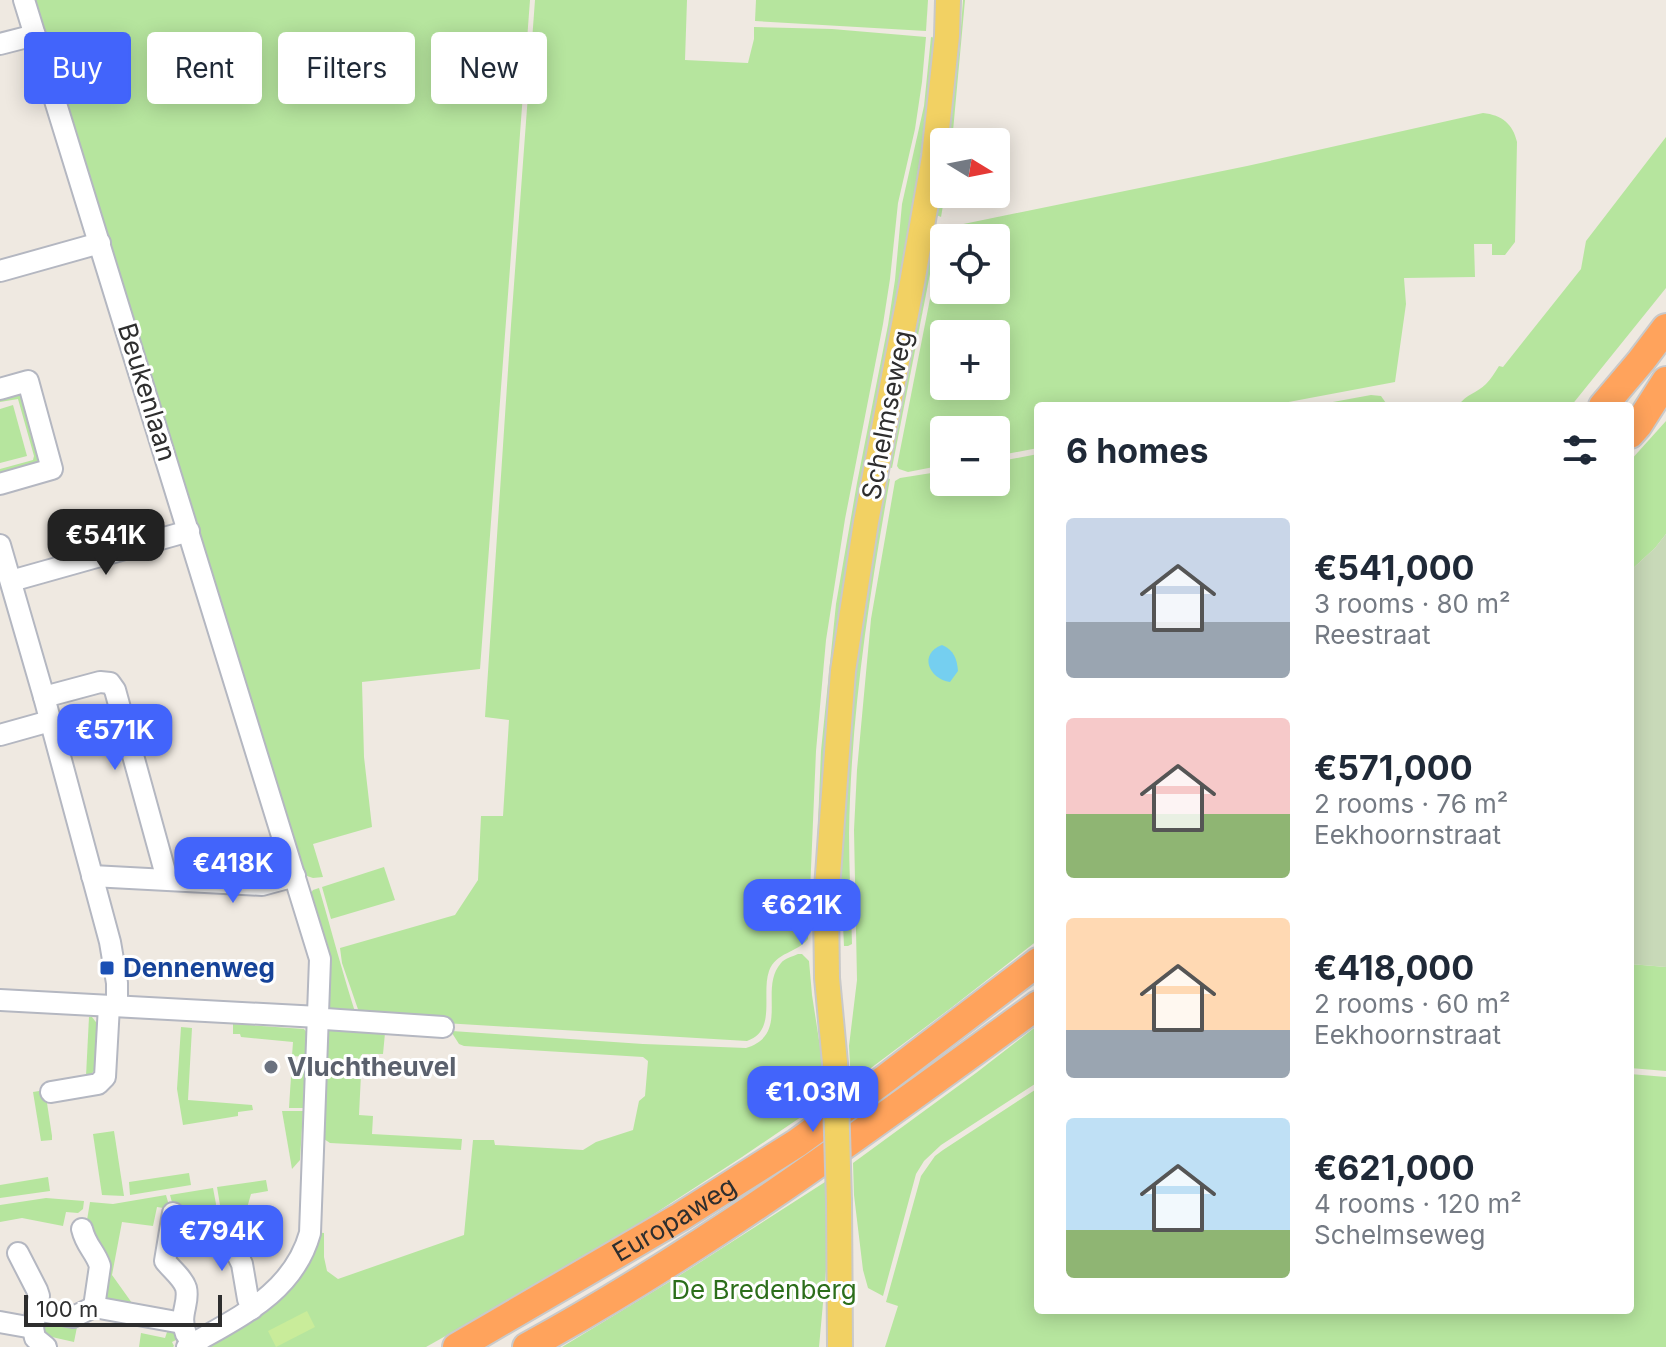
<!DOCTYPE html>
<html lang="en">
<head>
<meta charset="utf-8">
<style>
  :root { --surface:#fff; --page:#f2f2f3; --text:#1f2937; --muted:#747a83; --accent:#4264fb }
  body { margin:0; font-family:Inter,sans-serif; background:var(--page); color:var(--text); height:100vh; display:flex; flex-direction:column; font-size:30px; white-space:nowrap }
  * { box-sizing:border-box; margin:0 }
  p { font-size:26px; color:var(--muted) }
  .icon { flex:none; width:44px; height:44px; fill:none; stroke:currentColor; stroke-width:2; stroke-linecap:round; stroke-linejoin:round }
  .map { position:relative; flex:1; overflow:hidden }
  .panel { position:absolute; left:1034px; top:402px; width:600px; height:912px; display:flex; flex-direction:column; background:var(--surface); border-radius:8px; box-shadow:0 4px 20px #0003 }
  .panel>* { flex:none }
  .guide { position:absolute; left:24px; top:32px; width:760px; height:72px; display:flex; gap:16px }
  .needle { width:52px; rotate:100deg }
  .buttons { position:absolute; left:930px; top:128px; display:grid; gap:16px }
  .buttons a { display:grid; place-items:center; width:80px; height:80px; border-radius:8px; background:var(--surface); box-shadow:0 4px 20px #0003; font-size:40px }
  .scale { position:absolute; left:24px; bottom:20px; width:198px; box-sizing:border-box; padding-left:8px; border:4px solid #2e2e2e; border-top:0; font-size:22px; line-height:28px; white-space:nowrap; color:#2e2e2e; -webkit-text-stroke:6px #fff; paint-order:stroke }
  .price { position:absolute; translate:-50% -68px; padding:0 18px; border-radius:16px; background:var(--accent); color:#fff; font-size:26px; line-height:52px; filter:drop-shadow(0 2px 4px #0008) }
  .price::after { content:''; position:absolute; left:50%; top:48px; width:24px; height:18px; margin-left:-12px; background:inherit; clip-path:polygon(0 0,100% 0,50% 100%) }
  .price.on { background:#222; color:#fff }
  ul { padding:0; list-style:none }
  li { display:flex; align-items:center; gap:24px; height:200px; padding:0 32px }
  li span { display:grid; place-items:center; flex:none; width:224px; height:160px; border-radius:8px; color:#555 }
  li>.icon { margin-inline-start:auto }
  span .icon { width:96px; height:96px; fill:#fffc; stroke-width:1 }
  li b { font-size:34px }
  h2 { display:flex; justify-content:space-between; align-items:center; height:96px; padding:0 32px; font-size:34px }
  .tag { padding:0 28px; border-radius:8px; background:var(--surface); box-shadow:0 4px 20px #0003; font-size:28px; line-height:72px }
  .tag.on { background:var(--accent); color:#fff }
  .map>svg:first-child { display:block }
  .green { fill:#b6e59e; fill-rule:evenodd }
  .cemetery { fill:#c8d9b8 }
  .pitch { fill:#c9ec9a }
  .water { fill:#75cff0 }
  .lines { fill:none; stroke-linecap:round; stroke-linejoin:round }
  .minor-casing { stroke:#b4b7c1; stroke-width:24 }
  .major-casing { stroke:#c9c9c9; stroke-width:28 }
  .highway-casing { stroke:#c9c9c9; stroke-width:32 }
  .minor { stroke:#fff; stroke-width:20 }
  .major { stroke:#f2d163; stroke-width:24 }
  .highway { stroke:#ffa35c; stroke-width:28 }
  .major-bridge-casing { stroke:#c9c9c9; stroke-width:28; stroke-linecap:butt }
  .major-bridge { stroke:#f2d163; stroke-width:24 }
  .transit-dot { fill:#1a4fb4; stroke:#fff; stroke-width:3 }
  .worship-dot { fill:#6b7280; stroke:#fff; stroke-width:3 }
  .labels { text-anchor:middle; stroke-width:6; stroke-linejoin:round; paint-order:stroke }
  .street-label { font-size:26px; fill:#2e2e2e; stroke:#fff }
  .transit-label { font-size:26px; font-weight:bold; fill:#164399; stroke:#fff; text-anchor:start }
  .worship-label { font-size:26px; font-weight:bold; fill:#5b616d; stroke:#fff; text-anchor:start }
  .park-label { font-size:26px; fill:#2c6e1b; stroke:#fff }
</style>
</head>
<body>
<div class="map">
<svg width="1666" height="1347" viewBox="0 0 1666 1347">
  <rect width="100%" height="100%" fill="#efe9e1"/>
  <!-- green -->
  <g class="green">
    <polygon points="31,0 530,0 480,669 362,682 364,757 372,827 313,844 323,877 313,878 301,874"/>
    <path d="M535,0h152l-2,60 63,3 6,-24v-12l78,2 94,8 -4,45 -7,47 -17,74 -8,76 -7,45 -38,195 -19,121 -10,111 -8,188c-11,14 -32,13 -39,32 -8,23 8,60 -22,70l-386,-23 -19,-55 -2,-15 115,-33 23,-35 3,-64h22l6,-96 -24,-3 26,-392z"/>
    <polygon points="756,0 928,0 926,31 755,21"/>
    <polygon points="963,0 965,0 952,142 944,142 945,194 941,217 932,213 949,92 959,53"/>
    <polygon points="931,37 935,38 925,128 910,220 910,233 815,947 813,944 821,751 836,604 857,483 888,325 895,280 902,204 924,106"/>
    <path d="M1483,113c19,2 30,11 34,29l-2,100 -10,13h-13v-11h-18l1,33 -71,1 2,26 -11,78 -128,24h-229v42l-42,8v-26h-52v35l-36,7 -9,-3 -2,-3 47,-238 303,-62zM944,238h52v52h-52zM996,334v52h-52v-52z"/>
    <path d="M1666,137v151l-95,118h-113c9,-13 18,-12 28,-22 5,-5 9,-12 13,-18l4,1 78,-98 5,-28z"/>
    <polygon points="939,228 892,468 888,467 930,229"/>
    <polygon points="19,394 24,398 39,463 0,474 0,469 33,460 34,456 18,399 0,402 0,398"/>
    <polygon points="1371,395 1381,396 1388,406 1311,406"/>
    <polygon points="13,405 27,456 0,463 0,409"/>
    <polygon points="1666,421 1666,534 1655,548 1630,571 1630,461"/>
    <polygon points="1038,454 1038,940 951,1008 851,1083 849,1046 857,980 854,830 857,770 871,619 895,481 900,478 944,471 944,482 996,482 996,462"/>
    <path d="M885,478l5,1c-21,117 -39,235 -41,354 0,37 2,74 3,111l-4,2h-4l-4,-84 6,-142z"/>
    <polygon points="384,867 395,900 331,919 322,887"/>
    <path d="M319,888c13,44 24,87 38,130l-28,-4 -21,-117 5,-7z"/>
    <path d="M798,954h4l7,7 3,34 9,58 2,49 -81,55 -111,72 -75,45 -130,73h-226l71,-45 44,-70 9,1v24l3,14 11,8 126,-44 9,-95h21l1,5 88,5 13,-8 37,-12 6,-29 6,-5 3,-35 -5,-4 -179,-11 -5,-2 -7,-11v-2l191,13 103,4c45,-14 12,-59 35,-85 4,-5 11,-6 17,-9z"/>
    <polygon points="1630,964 1666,967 1666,1071 1630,1068"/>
    <polygon points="89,1017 92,1017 99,1026 97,1068 90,1075 86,1076"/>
    <polygon points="233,1024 304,1029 307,1033 306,1057 292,1056 293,1042 241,1037 240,1034 233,1034"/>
    <polygon points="337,1024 391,1028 398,1034 385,1033 383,1054 362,1054 359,1115 373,1116 372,1134 462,1139 461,1150 330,1143 321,1137 326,1032"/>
    <polygon points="1038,1025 1038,1082 941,1145 924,1161 916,1174 883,1296 868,1288 863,1270 854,1195 853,1163 976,1073"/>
    <polygon points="181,1027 192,1028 188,1100 252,1105 253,1110 238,1112 238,1116 183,1125 177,1089"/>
    <polygon points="292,1061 305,1062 303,1108 289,1108"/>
    <polygon points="1630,1074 1666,1077 1666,1347 885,1347 898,1306 886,1302 921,1176 935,1156 943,1150 1038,1088 1038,1310 1630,1310"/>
    <polygon points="45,1090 52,1136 52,1140 41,1141 33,1092"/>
    <polygon points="282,1111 303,1111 300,1160 292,1169"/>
    <polygon points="114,1131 124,1196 102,1195 93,1134"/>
    <polygon points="189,1173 191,1185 130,1195 129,1182"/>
    <polygon points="48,1177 50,1191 0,1198 0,1185"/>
    <polygon points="266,1180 268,1191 251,1194 247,1208 220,1205 217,1187"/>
    <polygon points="825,1182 827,1259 819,1347 562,1347 674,1279"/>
    <polygon points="213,1188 216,1204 214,1217 174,1210 170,1195"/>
    <polygon points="166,1195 170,1209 157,1207 153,1226 122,1222 112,1275 137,1310 105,1299 86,1226 90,1202 113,1204"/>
    <polygon points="46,1198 84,1201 83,1209 78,1213 66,1212 63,1226 22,1218 0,1222 0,1205"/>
    <polygon points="40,1320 78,1322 74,1342 43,1335"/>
    <polygon points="169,1326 181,1338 178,1343 176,1340 172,1342 174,1346 173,1347 139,1347 141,1333 165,1338"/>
  </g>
  <!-- cemetery -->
  <polygon class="cemetery" points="1666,534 1666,967 1630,964 1630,571 1655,548"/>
  <!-- pitch -->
  <polygon class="pitch" points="307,1311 315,1327 276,1347 268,1331"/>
  <!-- water -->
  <path class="water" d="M942,645c12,5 15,14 16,26l-8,11c-21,-3 -32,-28 -8,-37z"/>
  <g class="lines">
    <defs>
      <g id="minor">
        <path d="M24,0l296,959 -10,274c-17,61 -72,84 -123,114"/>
        <polyline points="0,44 35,35"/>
        <polyline points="0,271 100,243"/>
        <polyline points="0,389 28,381 52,469 0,484"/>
        <polyline points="0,545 44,697 110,942 117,983 117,1006"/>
        <polyline points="11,581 189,531"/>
        <polyline points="44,697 100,682 110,683 115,690 167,879"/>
        <polyline points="0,735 50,721"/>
        <polyline points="92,876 262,885 295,876"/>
        <polyline points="0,1000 319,1017 325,1019 443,1027"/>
        <polyline points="51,1092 98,1084 105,1077 109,1006"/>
        <path d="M173,1213l-8,48c6,8 18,17 21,27 4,16 -8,26 0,46"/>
        <polyline points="216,1219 221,1220 222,1235 234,1248 242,1264 248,1299 252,1309"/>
        <path d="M82,1229c4,17 13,22 18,37l-6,41 88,16"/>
        <polyline points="18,1253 37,1290 39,1296 33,1328 35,1338 46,1347"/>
        <polyline points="36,1310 73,1317 94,1307"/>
        <polyline points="0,1322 33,1328"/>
      </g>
      <g id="major">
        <polyline points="835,1063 827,978 826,902 843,671 866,522 912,283 934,157 947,36 948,0"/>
        <polyline points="839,1202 840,1347"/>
      </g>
      <g id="highway">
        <polyline points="1603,406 1641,361 1666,328"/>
        <polyline points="1630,434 1638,425 1666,381"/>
        <path id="s1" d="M457,1347l223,-130 117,-74 84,-61 157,-120"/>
        <path d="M527,1347c181,-99 345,-221 511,-342"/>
      </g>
    </defs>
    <!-- minor casing -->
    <use href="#minor" class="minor-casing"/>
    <!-- major casing -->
    <use href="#major" class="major-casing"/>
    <!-- highway casing -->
    <use href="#highway" class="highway-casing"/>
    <!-- minor -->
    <use href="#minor" class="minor"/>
    <!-- major -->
    <use href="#major" class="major"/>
    <!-- highway -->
    <use href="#highway" class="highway"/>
    <defs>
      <polyline id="major-bridge" points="835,1063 839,1202"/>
    </defs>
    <!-- major-bridge casing -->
    <use href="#major-bridge" class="major-bridge-casing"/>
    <!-- major-bridge -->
    <use href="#major-bridge" class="major-bridge"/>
  </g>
  <!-- markers -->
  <rect class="transit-dot" x="99" y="960" width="16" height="16" rx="4"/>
  <circle class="worship-dot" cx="271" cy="1067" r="8"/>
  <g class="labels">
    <!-- street labels -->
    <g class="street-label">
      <text transform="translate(147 392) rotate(73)" y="9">Beukenlaan</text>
      <text transform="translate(887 415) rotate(-79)" y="9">Schelmseweg</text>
      <text dy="9" stroke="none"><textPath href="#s1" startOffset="252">Europaweg</textPath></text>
    </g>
    <!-- transit labels -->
    <g class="transit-label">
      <text x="123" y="977">Dennenweg</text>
    </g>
    <!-- worship labels -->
    <g class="worship-label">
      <text x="287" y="1076">Vluchtheuvel</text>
    </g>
    <!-- park labels -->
    <g class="park-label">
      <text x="764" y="1299">De Bredenberg</text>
    </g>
  </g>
</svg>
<div class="buttons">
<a><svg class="needle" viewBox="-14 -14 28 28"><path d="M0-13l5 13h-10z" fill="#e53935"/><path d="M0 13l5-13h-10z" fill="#747a83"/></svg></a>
<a><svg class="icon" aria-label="locate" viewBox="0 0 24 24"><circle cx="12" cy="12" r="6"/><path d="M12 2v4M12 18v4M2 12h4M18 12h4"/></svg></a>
<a>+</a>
<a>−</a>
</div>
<div class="scale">100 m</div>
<b class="price on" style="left:106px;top:577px">€541K</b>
<b class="price" style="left:115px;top:772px">€571K</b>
<b class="price" style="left:233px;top:905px">€418K</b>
<b class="price" style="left:802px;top:947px">€621K</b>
<b class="price" style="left:813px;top:1134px">€1.03M</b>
<b class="price" style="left:222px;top:1273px">€794K</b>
<div class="guide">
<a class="tag on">Buy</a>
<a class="tag">Rent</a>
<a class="tag">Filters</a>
<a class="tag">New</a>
</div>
<section class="panel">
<h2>6 homes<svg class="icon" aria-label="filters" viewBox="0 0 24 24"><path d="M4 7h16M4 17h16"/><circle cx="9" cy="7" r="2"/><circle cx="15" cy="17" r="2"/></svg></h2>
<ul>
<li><span style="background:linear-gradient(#c9d6e8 65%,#9aa5b1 0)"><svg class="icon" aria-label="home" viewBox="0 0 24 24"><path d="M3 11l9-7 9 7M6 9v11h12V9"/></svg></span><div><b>€541,000</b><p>3 rooms · 80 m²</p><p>Reestraat</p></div></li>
<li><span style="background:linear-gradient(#f6c9c9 60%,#8fb573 0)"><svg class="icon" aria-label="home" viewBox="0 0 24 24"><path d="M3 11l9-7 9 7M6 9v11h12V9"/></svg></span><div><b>€571,000</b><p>2 rooms · 76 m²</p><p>Eekhoornstraat</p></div></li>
<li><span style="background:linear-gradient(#ffd9b3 70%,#9aa5b1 0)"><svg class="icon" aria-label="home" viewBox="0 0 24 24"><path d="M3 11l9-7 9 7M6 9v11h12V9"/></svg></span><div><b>€418,000</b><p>2 rooms · 60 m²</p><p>Eekhoornstraat</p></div></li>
<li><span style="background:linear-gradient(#bfe0f5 70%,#8fb573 0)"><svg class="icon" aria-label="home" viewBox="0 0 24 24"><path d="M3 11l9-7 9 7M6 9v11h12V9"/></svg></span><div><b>€621,000</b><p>4 rooms · 120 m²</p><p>Schelmseweg</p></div></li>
</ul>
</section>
</div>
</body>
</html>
